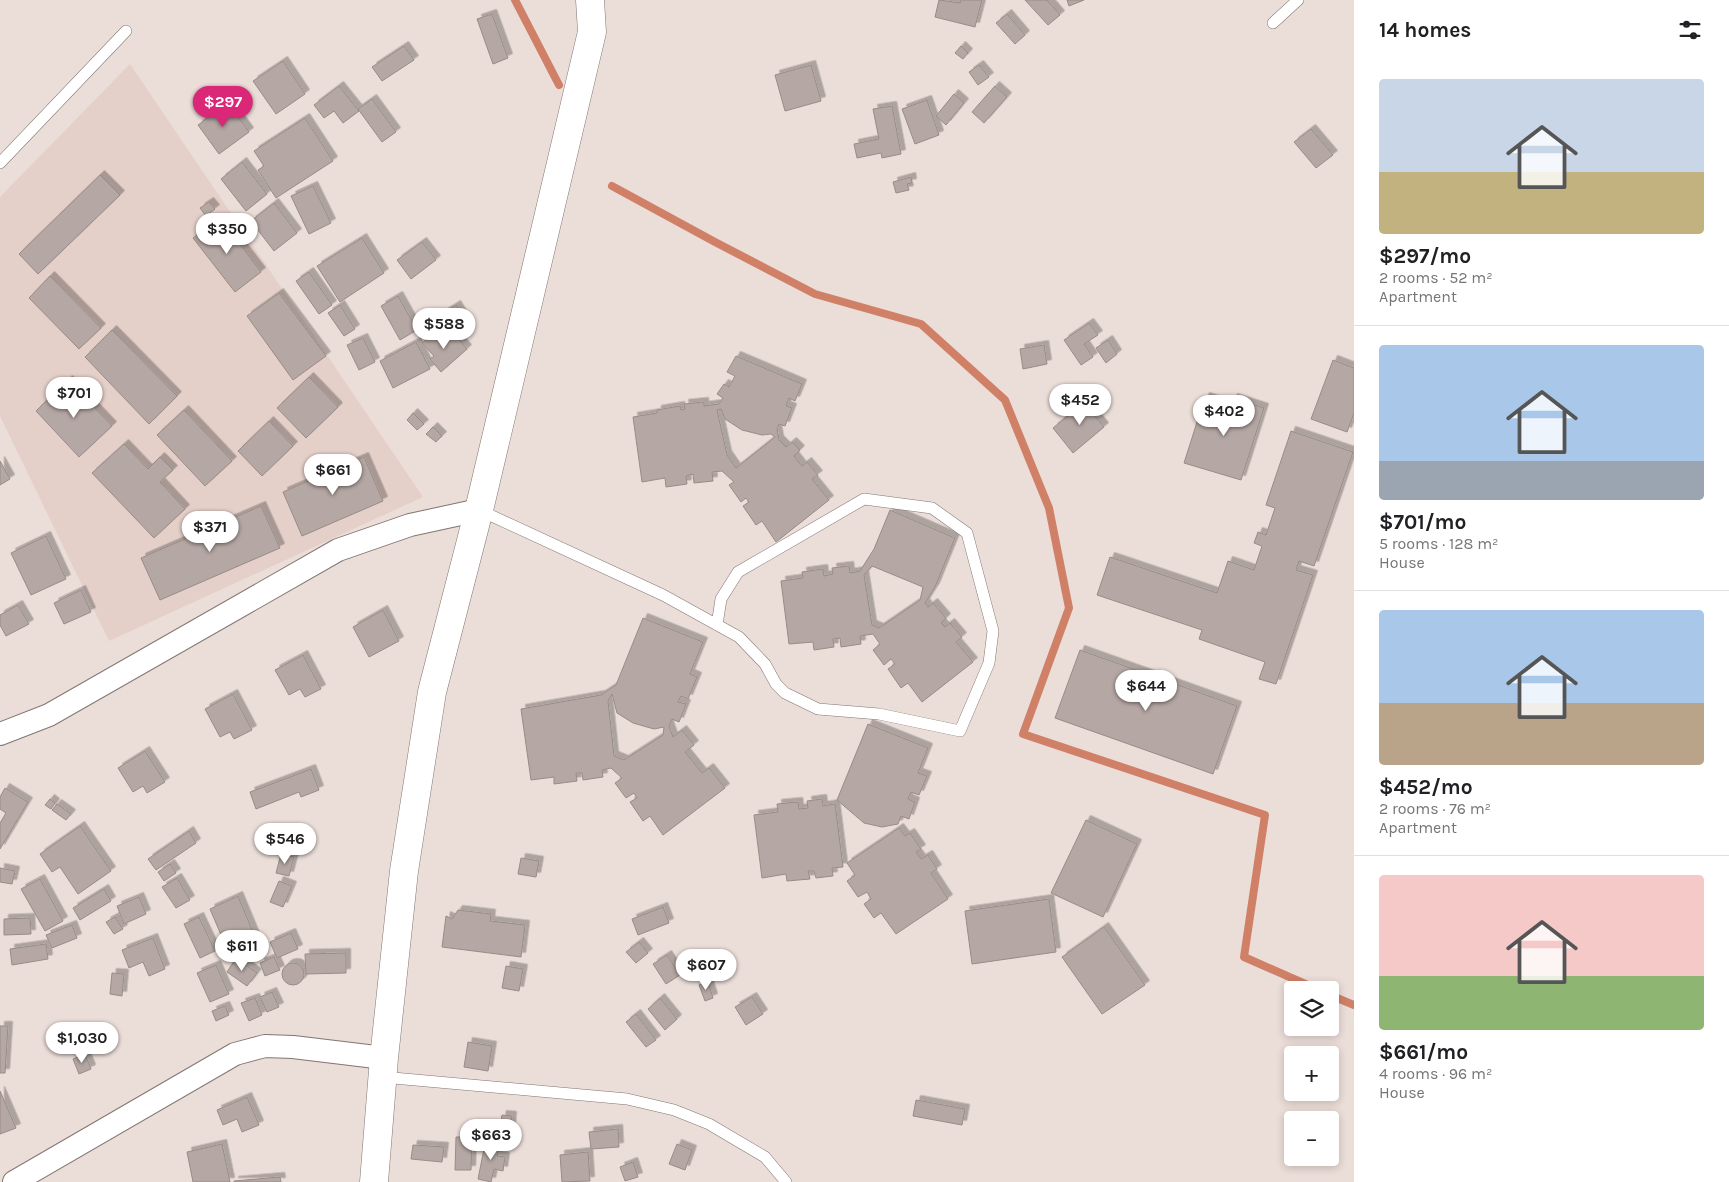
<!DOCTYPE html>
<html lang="en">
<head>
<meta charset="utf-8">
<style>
  :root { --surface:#fff; --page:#f2f2f2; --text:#202124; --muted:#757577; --line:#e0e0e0; --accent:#db2777 }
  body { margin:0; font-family:Karla,sans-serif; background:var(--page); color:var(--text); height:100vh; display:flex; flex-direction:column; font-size:19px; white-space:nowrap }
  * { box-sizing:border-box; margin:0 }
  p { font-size:16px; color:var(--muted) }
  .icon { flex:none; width:28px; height:28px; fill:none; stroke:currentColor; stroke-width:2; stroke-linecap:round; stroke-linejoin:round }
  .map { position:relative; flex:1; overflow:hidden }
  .drawer { display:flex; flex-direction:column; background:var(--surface); width:375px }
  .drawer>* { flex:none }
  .buttons { position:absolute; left:1284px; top:981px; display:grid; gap:10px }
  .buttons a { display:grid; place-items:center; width:55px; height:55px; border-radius:5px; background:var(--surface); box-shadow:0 2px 8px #0003; font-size:25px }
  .price { position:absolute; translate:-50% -42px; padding:0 11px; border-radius:18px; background:#fff; color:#222; font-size:16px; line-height:32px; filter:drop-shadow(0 1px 2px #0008) }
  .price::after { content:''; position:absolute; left:50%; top:30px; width:15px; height:11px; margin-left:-8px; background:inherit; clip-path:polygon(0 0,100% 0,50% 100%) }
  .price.selected { background:var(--accent); color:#fff }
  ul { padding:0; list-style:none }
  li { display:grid; align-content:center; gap:10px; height:265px; padding:0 25px }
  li+li { border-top:1px solid var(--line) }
  li span { display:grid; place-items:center; height:155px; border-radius:5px; color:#555 }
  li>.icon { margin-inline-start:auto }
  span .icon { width:90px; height:90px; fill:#fffc; stroke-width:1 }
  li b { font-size:21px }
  h2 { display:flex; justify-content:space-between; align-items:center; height:60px; padding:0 25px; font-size:21px }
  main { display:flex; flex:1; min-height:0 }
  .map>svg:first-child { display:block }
  .built { fill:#e5cfc9 }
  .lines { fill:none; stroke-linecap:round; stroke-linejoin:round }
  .stream { stroke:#d08067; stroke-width:8 }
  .building { fill:#b5a7a3; stroke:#998b87; fill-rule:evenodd; filter:url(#shadow) }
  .service-casing { stroke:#827672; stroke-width:12 }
  .minor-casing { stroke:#827672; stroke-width:24 }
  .tertiary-casing { stroke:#827672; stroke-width:29 }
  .service { stroke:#fff; stroke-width:11 }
  .minor { stroke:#fff; stroke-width:22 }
  .tertiary { stroke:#fff; stroke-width:28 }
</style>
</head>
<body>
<main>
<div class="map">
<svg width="1354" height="1182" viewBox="0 0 1354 1182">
  <defs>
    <filter id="shadow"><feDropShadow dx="4.5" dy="-4.5" stdDeviation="0" flood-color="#0004"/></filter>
  </defs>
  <rect width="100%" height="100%" fill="#ebddd8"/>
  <!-- built -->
  <polygon class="built" points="130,64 423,497 109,641 0,416 0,197"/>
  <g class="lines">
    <!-- stream -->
    <g class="stream">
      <polyline points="515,0 559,85"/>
      <polyline points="612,186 715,242 815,294 921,324 1005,400 1049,508 1069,608 1023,734 1265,815 1244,957 1319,990"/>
      <polyline points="1330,995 1354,1005"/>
    </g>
  </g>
  <!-- building -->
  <g class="building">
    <polygon points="939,0 960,3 961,0 982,0 975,27 935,17"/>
    <polygon points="1025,0 1047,0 1060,15 1048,25"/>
    <polygon points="1067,0 1084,0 1069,6"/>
    <polygon points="492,14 508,58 493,64 477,19"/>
    <polygon points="1007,14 1025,35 1015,44 996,23"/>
    <polygon points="404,46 414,60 382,81 372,67"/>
    <polygon points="961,46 968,53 963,59 955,53"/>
    <polygon points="283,61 305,94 276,114 253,81"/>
    <polygon points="811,65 821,101 785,111 775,75"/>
    <polygon points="979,65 989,77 978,85 969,72"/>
    <polygon points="339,86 359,111 343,123 334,111 324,118 314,105"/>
    <polygon points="995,86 1007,97 984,123 972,112"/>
    <polygon points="954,94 964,103 946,125 936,116"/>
    <polygon points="372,99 396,132 382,142 358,109"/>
    <polygon points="927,100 939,135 915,144 902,109"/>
    <polygon points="228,103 249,132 219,154 198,125"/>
    <polygon points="892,106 901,154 882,158 881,153 857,158 854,144 879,139 873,109"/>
    <polygon points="305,118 333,161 276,198 258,170 264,166 254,151"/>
    <polygon points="1311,129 1333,155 1316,168 1294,142"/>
    <polygon points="242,162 267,194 246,211 221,179"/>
    <polygon points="100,175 120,195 38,274 19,254"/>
    <polygon points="911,177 912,183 907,184 909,190 896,193 893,182"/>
    <polygon points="313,186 331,223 309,234 291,196"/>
    <polygon points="209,202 215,209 206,216 200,208"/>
    <polygon points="274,203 297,233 274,251 251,221"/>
    <polygon points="220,218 261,272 235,292 193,238"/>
    <polygon points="362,238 384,273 340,302 317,266"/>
    <polygon points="422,242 436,260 411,279 397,260"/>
    <polygon points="309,272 332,305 319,314 296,281"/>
    <polygon points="50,276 101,328 79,349 29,298"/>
    <polygon points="279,293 326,356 293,380 247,316"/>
    <polygon points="398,296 417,330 400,340 381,306"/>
    <polygon points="340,305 355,329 344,336 328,313"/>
    <polygon points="456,305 464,318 445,330 437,317"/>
    <polygon points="1089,323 1098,335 1084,344 1093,357 1081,365 1064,340"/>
    <polygon points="112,330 177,396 149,424 85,357"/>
    <polygon points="435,332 443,342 453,333 467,349 441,372 430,359 434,356 422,343"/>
    <polygon points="363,338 375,362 359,370 347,345"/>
    <polygon points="1108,340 1117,354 1106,363 1096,348"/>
    <polygon points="416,342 430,369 393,388 380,361"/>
    <polygon points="1044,345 1047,364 1023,369 1020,349"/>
    <path d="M736,356l66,28 -7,17 -6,-3 -3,8 6,2 -7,18 -6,-2 -2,5 2,11 7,7 6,-5 8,8 -6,6 8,10 5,-4 11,13 -6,4 17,21 -53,42 -14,-21 -6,4 -13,-19 6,-4 -3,-4 -5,4 -12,-17 5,-3 -12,-11 -10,1 1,9 -19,2 -1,-9 -7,2 1,8 -21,3 -1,-9 -23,4 -9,-65 24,-4v-3l23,-4 1,4 4,-1 -1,-5 20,-2v4l15,-2 4,-6 -6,-4 7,-10 5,3 6,-11 -8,-4zM721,409l4,10 17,11 20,5 9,-1 4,3 -39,31 -9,-13 -10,-45z"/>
    <polygon points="1333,360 1354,368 1354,413 1347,432 1311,419"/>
    <polygon points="309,377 338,407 306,438 277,408"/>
    <polygon points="68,380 112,426 79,457 36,411"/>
    <polygon points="1205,397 1230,405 1233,398 1264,408 1241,480 1184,463"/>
    <polygon points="1096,400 1104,409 1095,416 1104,427 1073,453 1053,428 1084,403 1088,407"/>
    <polygon points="184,410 232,461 205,486 157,435"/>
    <polygon points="413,413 424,424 417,430 407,420"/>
    <polygon points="269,421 293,446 262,476 238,451"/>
    <polygon points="433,427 442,436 436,442 426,434"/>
    <polygon points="1291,431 1353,452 1314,566 1299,561 1296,570 1313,575 1276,684 1259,679 1265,662 1199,639 1202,630 1097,595 1110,557 1217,593 1228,561 1254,570 1262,546 1254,543 1258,532 1266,535 1275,508 1266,505"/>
    <polygon points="124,444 148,469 160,457 173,470 160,482 185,509 154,538 92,473"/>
    <polygon points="364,457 383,501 302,536 283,492"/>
    <polygon points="0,461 10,479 0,485"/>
    <polygon points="261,506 280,548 160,600 141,558"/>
    <path d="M890,510l65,28 -20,49 -10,16 3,4 5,-4 13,15 -5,5 4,4 5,-4 12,14 -6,5 17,20 -51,40 -14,-19 -7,5 -13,-19 7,-5 -4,-5 -7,6 -11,-15 7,-6 -7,-10 -13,2 1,8 -20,3 -1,-9 -7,1 1,8 -20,3 -1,-8 -24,2 -8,-63 22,-3 -1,-6 21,-3 1,7 9,-2 -1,-6 17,-2 1,7 10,-2 14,-22zM872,566l51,21 -3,13 -41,28 -7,-3 -8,-50z"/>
    <polygon points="46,536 66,579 31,595 11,553"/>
    <polygon points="81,590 91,612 64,624 54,603"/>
    <polygon points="18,605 29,624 6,636 0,625 0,615"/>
    <polygon points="383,610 399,641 369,657 353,627"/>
    <path d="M643,618l60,24 -13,32 7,3 -9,22 -7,-3 -3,6 8,2 -7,18 -7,-3 -3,7 4,11 9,-7 12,15 -9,7 17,21 7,-5 16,20 -62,47 -13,-19 -7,5 -13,-19 7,-4 -3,-5 -8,5 -11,-15 7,-5 -11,-10 -9,2 1,7 -20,3 -1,-7h-6l1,8 -23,3v-7l-23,3 -10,-71 80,-14 15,-10zM612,694l5,19 16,10 21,6 10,-2 -1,8 -39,25 -10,-4 -6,-55z"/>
    <polygon points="1080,650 1237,706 1213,774 1055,718"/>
    <polygon points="303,655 321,689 305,697 300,689 289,695 275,670"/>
    <polygon points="233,694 252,730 234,739 230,732 220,737 205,709"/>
    <polygon points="868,724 928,748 918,773 927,776 919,795 911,792 908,799 915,802 909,819 901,816 898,824 882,827 864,823 837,800"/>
    <polygon points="145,751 165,782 147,793 143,786 133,792 118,768"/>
    <polygon points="311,769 319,790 301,797 299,792 256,809 250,792"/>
    <polygon points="5,788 28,802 0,849 0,823 6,813 0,809 0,797"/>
    <polygon points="50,799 55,803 51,809 45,805"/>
    <polygon points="822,799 823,806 835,804 843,867 832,868 833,876 816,878 814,871 808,871 810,879 787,881 786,874 762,878 754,815 778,812 777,804 798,802 799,809 808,808 807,801"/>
    <polygon points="57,804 71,814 66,820 52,810"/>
    <polygon points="1086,820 1137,844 1103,917 1051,893"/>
    <polygon points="80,826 111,871 78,894 60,867 52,872 40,854"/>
    <polygon points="899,828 905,836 910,833 921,849 916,852 921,859 928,855 937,869 931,873 948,899 896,934 881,913 874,918 864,904 871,899 867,892 858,897 847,881 855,875 847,863"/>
    <polygon points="189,831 196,843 156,870 148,859"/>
    <polygon points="281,854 294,857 289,876 276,873"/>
    <polygon points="521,858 539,861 536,877 518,874"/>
    <polygon points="170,864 176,873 164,881 158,872"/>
    <polygon points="0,868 15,871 12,884 0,882"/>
    <polygon points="177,878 190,900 176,908 162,887"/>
    <polygon points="40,879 63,921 45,931 21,889"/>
    <polygon points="279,881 292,886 283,907 270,902"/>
    <polygon points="104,889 111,901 80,920 73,908"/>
    <polygon points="238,896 255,937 227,949 210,909"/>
    <polygon points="139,897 146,914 124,924 117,906"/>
    <polygon points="1049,899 1056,952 972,964 965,911"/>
    <polygon points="663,907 669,923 638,935 632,919"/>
    <polygon points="458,910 491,914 490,921 525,925 521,957 442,947 446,916 452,919"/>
    <polygon points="115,917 123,929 114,934 106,922"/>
    <polygon points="199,917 215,951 200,958 184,924"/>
    <polygon points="30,918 31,934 4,935 4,919"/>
    <polygon points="72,925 77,938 52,948 46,935"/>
    <polygon points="1104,927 1145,985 1102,1014 1062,957"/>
    <polygon points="291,933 298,949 277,958 270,942"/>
    <polygon points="153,938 165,969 149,976 143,962 129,968 122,950"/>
    <polygon points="639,942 648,953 636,963 626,952"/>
    <polygon points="46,944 48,959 12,965 10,949"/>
    <polygon points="346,953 346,973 306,974 305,954"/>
    <polygon points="667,955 680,975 666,984 653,964"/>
    <polygon points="274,957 280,970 265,976 260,963"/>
    <polygon points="236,958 257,973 247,986 227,972"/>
    <circle cx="293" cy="974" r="11"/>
    <polygon points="216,965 229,994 210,1002 197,973"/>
    <polygon points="506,966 523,969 519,991 502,988"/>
    <polygon points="112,973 124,974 122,996 110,994"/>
    <polygon points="708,982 713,998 705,1001 699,985"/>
    <polygon points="272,992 279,1007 267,1012 260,997"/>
    <polygon points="752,997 763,1014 746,1025 735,1007"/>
    <polygon points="255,998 262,1015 249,1021 241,1003"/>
    <polygon points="660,998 677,1019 665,1030 648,1009"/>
    <polygon points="225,1006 229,1015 216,1021 212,1011"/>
    <polygon points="636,1014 656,1040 646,1047 626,1022"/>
    <polygon points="0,1026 8,1026 5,1073 0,1073"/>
    <polygon points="468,1042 492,1046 488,1071 464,1067"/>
    <polygon points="85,1054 91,1069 79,1074 73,1059"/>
    <polygon points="0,1091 16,1128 0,1134"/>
    <polygon points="247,1097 259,1125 242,1132 237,1119 223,1125 217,1110"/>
    <polygon points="916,1100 965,1109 962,1125 913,1116"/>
    <polygon points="502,1115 512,1116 511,1127 500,1126"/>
    <polygon points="618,1129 619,1147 591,1149 589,1132"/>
    <polygon points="456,1137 472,1137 471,1170 455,1170"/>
    <polygon points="486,1139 500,1142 497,1156 505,1157 503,1171 494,1169 491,1182 478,1179"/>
    <polygon points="222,1144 230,1182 193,1182 187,1152"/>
    <polygon points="677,1144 692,1150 685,1170 669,1164"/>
    <polygon points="413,1145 444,1147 442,1162 411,1159"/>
    <polygon points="588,1152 590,1181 562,1182 560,1155"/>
    <polygon points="633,1162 638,1177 625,1181 620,1167"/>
    <polygon points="280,1177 281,1182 234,1182 234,1181"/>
  </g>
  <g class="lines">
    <defs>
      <g id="service">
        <polyline points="1273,23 1298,0"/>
        <polyline points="0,163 126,31"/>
        <polyline points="479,510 663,595 739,637 765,664 776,684 785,693 818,709 879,714 960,731 989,663 993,631 967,533 932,508 864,499 738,572 721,599 717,625"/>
        <polyline points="382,1077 627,1099 674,1110 709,1124 765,1157 786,1182"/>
      </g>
      <g id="minor">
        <polyline points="0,734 49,715 338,550 410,525 479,510"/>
        <polyline points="14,1182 235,1054 265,1046 293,1047 384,1058"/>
      </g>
      <polyline id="tertiary" points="374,1182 384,1058 404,871 432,692 479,510 592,32 590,0"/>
    </defs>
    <!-- service casing -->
    <use href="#service" class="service-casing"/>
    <!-- minor casing -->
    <use href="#minor" class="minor-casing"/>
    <!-- tertiary casing -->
    <use href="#tertiary" class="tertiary-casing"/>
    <!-- service -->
    <use href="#service" class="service"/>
    <!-- minor -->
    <use href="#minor" class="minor"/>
    <!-- tertiary -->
    <use href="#tertiary" class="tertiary"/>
  </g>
</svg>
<div class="buttons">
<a><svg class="icon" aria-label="layers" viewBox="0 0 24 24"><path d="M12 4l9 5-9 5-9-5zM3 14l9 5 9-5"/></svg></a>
<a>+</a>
<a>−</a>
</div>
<b class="price selected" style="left:223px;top:128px">$297</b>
<b class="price" style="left:227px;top:255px">$350</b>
<b class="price" style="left:444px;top:350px">$588</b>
<b class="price" style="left:74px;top:419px">$701</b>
<b class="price" style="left:1080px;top:426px">$452</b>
<b class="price" style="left:1224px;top:437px">$402</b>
<b class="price" style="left:333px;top:496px">$661</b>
<b class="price" style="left:210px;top:553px">$371</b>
<b class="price" style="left:1146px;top:712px">$644</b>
<b class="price" style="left:285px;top:865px">$546</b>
<b class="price" style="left:242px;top:972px">$611</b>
<b class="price" style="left:706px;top:991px">$607</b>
<b class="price" style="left:82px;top:1064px">$1,030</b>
<b class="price" style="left:491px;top:1161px">$663</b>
</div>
<section class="drawer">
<h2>14 homes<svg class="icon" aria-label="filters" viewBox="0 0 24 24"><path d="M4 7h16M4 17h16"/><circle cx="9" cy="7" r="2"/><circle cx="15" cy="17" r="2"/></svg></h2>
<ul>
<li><span style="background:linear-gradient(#c9d6e8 60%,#c2b280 0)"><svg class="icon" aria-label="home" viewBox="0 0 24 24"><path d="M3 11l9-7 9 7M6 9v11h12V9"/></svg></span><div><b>$297/mo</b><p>2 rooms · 52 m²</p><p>Apartment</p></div></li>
<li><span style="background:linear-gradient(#a9c7e8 75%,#9aa5b1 0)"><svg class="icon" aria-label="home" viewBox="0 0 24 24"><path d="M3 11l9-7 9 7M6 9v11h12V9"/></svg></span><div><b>$701/mo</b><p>5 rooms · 128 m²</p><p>House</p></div></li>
<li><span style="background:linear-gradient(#a9c7e8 60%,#b9a48a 0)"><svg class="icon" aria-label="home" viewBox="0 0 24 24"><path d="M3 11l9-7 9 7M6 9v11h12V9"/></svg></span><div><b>$452/mo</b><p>2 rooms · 76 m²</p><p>Apartment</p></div></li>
<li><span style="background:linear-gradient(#f6c9c9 65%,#8fb573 0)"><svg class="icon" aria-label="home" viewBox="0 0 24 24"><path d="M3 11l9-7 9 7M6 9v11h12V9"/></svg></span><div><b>$661/mo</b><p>4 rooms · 96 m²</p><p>House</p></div></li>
</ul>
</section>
</main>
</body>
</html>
